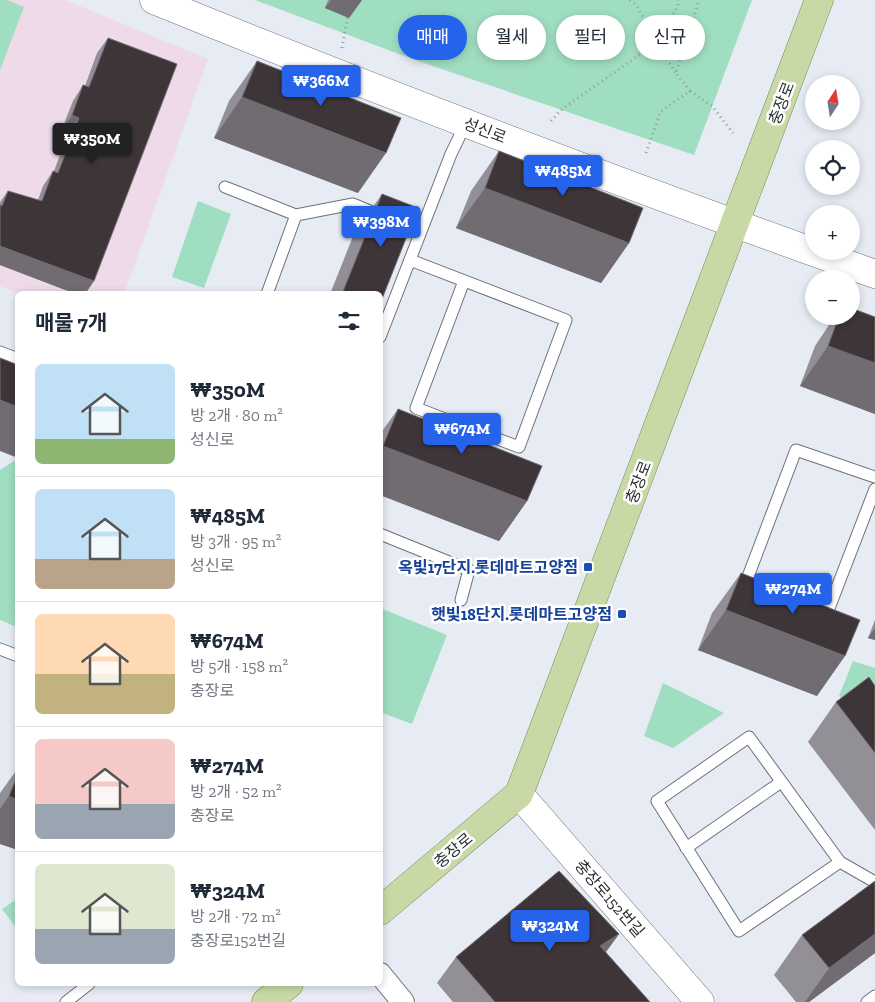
<!DOCTYPE html>
<html lang="ko">
<head>
<meta charset="utf-8">
<style>
  :root { --surface:#fff; --page:#f6f6f7; --text:#1f2937; --muted:#747a83; --line:#e0e1e3; --accent:#2563eb }
  body { margin:0; font-family:"Zilla Slab","Noto Sans KR",serif; background:var(--page); color:var(--text); height:100vh; display:flex; flex-direction:column; font-size:19px; white-space:nowrap }
  * { box-sizing:border-box; margin:0 }
  p { font-size:16px; color:var(--muted) }
  .icon { flex:none; width:28px; height:28px; fill:none; stroke:currentColor; stroke-width:2; stroke-linecap:round; stroke-linejoin:round }
  .map { position:relative; flex:1; overflow:hidden }
  .sheet { position:absolute; left:15px; top:291px; width:368px; height:695px; display:flex; flex-direction:column; background:var(--surface); border-radius:8px; box-shadow:0 2px 8px #0003 }
  .sheet>* { flex:none }
  .banner { position:absolute; left:398px; top:15px; width:402px; height:45px; display:flex; gap:10px }
  .needle { width:32px; rotate:12deg }
  .fabs { position:absolute; left:805px; top:75px; display:grid; gap:10px }
  .fabs a { display:grid; place-items:center; width:55px; height:55px; border-radius:50%; background:var(--surface); box-shadow:0 2px 8px #0003; font-size:25px }
  .price { position:absolute; translate:-50% -42px; padding:0 11px; border-radius:5px; background:var(--accent); color:#fff; font-size:16px; line-height:32px; filter:drop-shadow(0 1px 2px #0008) }
  .price::after { content:''; position:absolute; left:50%; top:30px; width:15px; height:11px; margin-left:-8px; background:inherit; clip-path:polygon(0 0,100% 0,50% 100%) }
  .price.active { background:#222; color:#fff }
  ul { padding:0; list-style:none }
  li { display:flex; align-items:center; gap:15px; height:125px; padding:0 20px }
  li+li { border-top:1px solid var(--line) }
  li span { display:grid; place-items:center; flex:none; width:140px; height:100px; border-radius:8px; color:#555 }
  li>.icon { margin-inline-start:auto }
  span .icon { width:60px; height:60px; fill:#fffc; stroke-width:1 }
  li b { font-size:21px }
  h2 { display:flex; justify-content:space-between; align-items:center; height:60px; padding:0 20px; font-size:21px }
  .pill { padding:0 18px; border-radius:22px; background:var(--surface); box-shadow:0 2px 8px #0003; font-size:18px; line-height:45px }
  .pill.active { background:var(--accent); color:#fff }
  .map>svg:first-child { display:block }
  .education { fill:#eedae9 }
  .green { fill:#a0dec1 }
  .lines { fill:none; stroke-linecap:round; stroke-linejoin:round }
  .service-casing { stroke:#6d7179; stroke-width:13 }
  .minor-casing { stroke:#6d7179; stroke-width:24 }
  .tertiary-casing { stroke:#6d7179; stroke-width:29 }
  .primary-casing { stroke:#7b8c56; stroke-width:29 }
  .path { stroke:#9599a0; stroke-width:3; stroke-dasharray:1 4; stroke-linecap:butt }
  .service { stroke:#fff; stroke-width:11 }
  .minor { stroke:#fff; stroke-width:22 }
  .tertiary { stroke:#fff; stroke-width:28 }
  .primary { stroke:#c9d9a6; stroke-width:28 }
  .wall { fill:#929096 }
  .shaded-wall { fill:#706c71 }
  .building { fill:#3e3539; stroke:#706c71 }
  .transit-dot { fill:#1a4fb4; stroke:#fff; stroke-width:2 }
  .labels { text-anchor:middle; stroke-width:5; stroke-linejoin:round; paint-order:stroke }
  .street-label { font-size:16px; fill:#2c2e32; stroke:#fff }
  .transit-label { font-size:16px; font-weight:bold; fill:#164399; stroke:#fff; text-anchor:end }
</style>
</head>
<body>
<div class="map">
<svg width="875" height="1002" viewBox="0 0 875 1002">
  <rect width="100%" height="100%" fill="#e6ebf4"/>
  <!-- education -->
  <polygon class="education" points="0,0 65,0 208,59 124,294 20,294 0,286"/>
  <!-- green -->
  <g class="green">
    <polygon points="0,0 7,0 24,7 0,70"/>
    <polygon points="255,0 752,0 694,155 415,60"/>
    <polygon points="198,201 231,214 204,288 172,277"/>
    <polygon points="14,461 18,462 17,627 0,620 0,470"/>
    <polygon points="380,608 447,635 412,724 380,712"/>
    <polygon points="853,661 875,668 875,714 839,696"/>
    <polygon points="663,683 724,713 673,748 644,736"/>
    <polygon points="17,899 17,929 2,909"/>
  </g>
  <g class="lines">
    <defs>
      <g id="service">
        <polyline points="225,187 296,215"/>
        <polyline points="410,260 566,320 519,447 416,408 464,281"/>
        <polyline points="267,294 296,215 353,204 382,216"/>
        <polyline points="380,337 451,154 466,123"/>
        <polyline points="0,352 18,359"/>
        <polyline points="380,534 469,570 461,600"/>
        <polyline points="754,585 746,582 796,450 875,477"/>
        <polyline points="818,608 828,611 875,489"/>
        <polyline points="0,649 18,656"/>
        <polyline points="686,848 781,782"/>
        <polyline points="840,862 739,931 657,801 749,737 840,862 875,882"/>
        <polyline points="66,1002 89,984"/>
        <polyline points="867,1002 875,996"/>
      </g>
      <polyline id="minor" points="380,974 403,1002"/>
      <g id="tertiary">
        <path d="M154,0c238,97 479,188 721,274"/>
        <polyline points="519,794 700,1002"/>
      </g>
      <g id="primary">
        <polyline points="380,911 519,794 819,0"/>
        <polyline points="266,1002 289,984"/>
      </g>
    </defs>
    <!-- service casing -->
    <use href="#service" class="service-casing"/>
    <!-- minor casing -->
    <use href="#minor" class="minor-casing"/>
    <!-- tertiary casing -->
    <use href="#tertiary" class="tertiary-casing"/>
    <!-- primary casing -->
    <use href="#primary" class="primary-casing"/>
    <!-- path -->
    <g class="path">
      <polyline points="630,0 637,6 656,43 676,73"/>
      <polyline points="342,48 348,15"/>
      <polyline points="690,91 676,73 699,0"/>
      <polyline points="551,121 561,110 656,43 678,6 678,0"/>
      <polyline points="646,153 661,111 690,91 712,106 733,133"/>
    </g>
    <!-- service -->
    <use href="#service" class="service"/>
    <!-- minor -->
    <use href="#minor" class="minor"/>
    <!-- tertiary -->
    <use href="#tertiary" class="tertiary"/>
    <!-- primary -->
    <use href="#primary" class="primary"/>
  </g>
  <!-- wall -->
  <g class="wall">
    <polygon points="328,0 362,0 349,18 325,8"/>
    <polygon points="108,38 94,281 85,294 76,294 0,265 0,202 8,191 38,200 43,186 53,171 54,171 68,133 61,131 73,101 83,85 85,86 97,53"/>
    <polygon points="257,61 358,193 214,138 229,101"/>
    <polygon points="499,151 629,243 601,283 456,228 471,191"/>
    <polygon points="382,194 380,294 330,294 354,234"/>
    <polygon points="835,316 875,317 875,414 800,386 815,346"/>
    <polygon points="398,409 527,501 499,541 380,495 380,434"/>
    <polygon points="741,573 817,696 698,650 712,613"/>
    <polygon points="875,620 875,640 868,638"/>
    <polygon points="875,686 875,830 808,742 836,702"/>
    <polygon points="18,768 18,850 0,844 0,793"/>
    <polygon points="619,934 606,952 650,1002 453,1002 437,983 456,957"/>
    <polygon points="802,935 875,953 809,1002 796,1002 774,975"/>
  </g>
  <!-- shaded-wall -->
  <g class="shaded-wall">
    <polygon points="331,0 362,0 349,18 325,8"/>
    <polygon points="242,97 386,153 358,193 214,138"/>
    <polygon points="72,115 79,118 68,133 61,131"/>
    <polygon points="485,188 629,243 601,283 456,228"/>
    <polygon points="0,246 94,281 85,294 76,294 0,265"/>
    <polygon points="828,346 875,363 875,414 800,386"/>
    <polygon points="0,400 18,407 18,458 0,451"/>
    <polygon points="383,446 527,501 499,541 380,495 380,450"/>
    <polygon points="726,610 845,656 817,696 698,650"/>
    <polygon points="875,628 875,640 868,638"/>
    <polygon points="9,796 18,800 18,850 0,844 0,809"/>
    <polygon points="619,934 600,960 600,946"/>
    <polygon points="875,934 875,953 809,1002 805,1002 829,968"/>
  </g>
  <!-- building -->
  <g class="building">
    <polygon points="108,38 177,64 94,281 0,246 0,205 2,206 8,191 42,201 53,171 58,173 79,118 72,115 83,85 89,87"/>
    <polygon points="257,61 401,118 386,153 242,97"/>
    <polygon points="499,151 643,208 629,243 485,188"/>
    <polygon points="382,194 418,208 380,304 380,294 342,294"/>
    <polygon points="851,308 875,317 875,363 828,346 839,316 851,316"/>
    <polygon points="0,358 18,365 18,407 0,400"/>
    <polygon points="398,409 542,466 527,501 383,446"/>
    <polygon points="741,573 860,620 845,656 726,610"/>
    <polygon points="869,677 875,686 875,753 836,702"/>
    <polygon points="18,774 18,800 9,796"/>
    <polygon points="559,871 619,934 600,946 650,1002 495,1002 456,957"/>
    <polygon points="875,881 875,934 829,968 802,935"/>
  </g>
  <!-- markers -->
  <g class="transit-dot">
    <rect x="583" y="562" width="10" height="10" rx="2.5"/>
    <rect x="617" y="609" width="10" height="10" rx="2.5"/>
  </g>
  <g class="labels">
    <!-- street labels -->
    <g class="street-label">
      <text transform="translate(781 103) rotate(-69)" y="6">충장로</text>
      <text transform="translate(485 130) rotate(21)" y="6">성신로</text>
      <text transform="translate(638 482) rotate(-69)" y="6">충장로</text>
      <text transform="translate(453 850) rotate(-40)" y="6">충장로</text>
      <text transform="translate(610 898) rotate(49)" y="6">충장로152번길</text>
    </g>
    <!-- transit labels -->
    <g class="transit-label">
      <text x="578" y="573">옥빛17단지.롯데마트고양점</text>
      <text x="612" y="620">햇빛18단지.롯데마트고양점</text>
    </g>
  </g>
</svg>
<div class="fabs">
<a><svg class="needle" viewBox="-14 -14 28 28"><path d="M0-13l5 13h-10z" fill="#e53935"/><path d="M0 13l5-13h-10z" fill="#747a83"/></svg></a>
<a><svg class="icon" aria-label="locate" viewBox="0 0 24 24"><circle cx="12" cy="12" r="6"/><path d="M12 2v4M12 18v4M2 12h4M18 12h4"/></svg></a>
<a>+</a>
<a>−</a>
</div>
<b class="price" style="left:321px;top:107px">₩366M</b>
<b class="price active" style="left:92px;top:165px">₩350M</b>
<b class="price" style="left:563px;top:197px">₩485M</b>
<b class="price" style="left:381px;top:248px">₩398M</b>
<b class="price" style="left:462px;top:455px">₩674M</b>
<b class="price" style="left:793px;top:615px">₩274M</b>
<b class="price" style="left:550px;top:952px">₩324M</b>
<div class="banner">
<a class="pill active">매매</a>
<a class="pill">월세</a>
<a class="pill">필터</a>
<a class="pill">신규</a>
</div>
<section class="sheet">
<h2>매물 7개<svg class="icon" aria-label="filters" viewBox="0 0 24 24"><path d="M4 7h16M4 17h16"/><circle cx="9" cy="7" r="2"/><circle cx="15" cy="17" r="2"/></svg></h2>
<ul>
<li><span style="background:linear-gradient(#bfe0f5 75%,#8fb573 0)"><svg class="icon" aria-label="home" viewBox="0 0 24 24"><path d="M3 11l9-7 9 7M6 9v11h12V9"/></svg></span><div><b>₩350M</b><p>방 2개 · 80 m²</p><p>성신로</p></div></li>
<li><span style="background:linear-gradient(#bfe0f5 70%,#b9a48a 0)"><svg class="icon" aria-label="home" viewBox="0 0 24 24"><path d="M3 11l9-7 9 7M6 9v11h12V9"/></svg></span><div><b>₩485M</b><p>방 3개 · 95 m²</p><p>성신로</p></div></li>
<li><span style="background:linear-gradient(#ffd9b3 60%,#c2b280 0)"><svg class="icon" aria-label="home" viewBox="0 0 24 24"><path d="M3 11l9-7 9 7M6 9v11h12V9"/></svg></span><div><b>₩674M</b><p>방 5개 · 158 m²</p><p>충장로</p></div></li>
<li><span style="background:linear-gradient(#f6c9c9 65%,#9aa5b1 0)"><svg class="icon" aria-label="home" viewBox="0 0 24 24"><path d="M3 11l9-7 9 7M6 9v11h12V9"/></svg></span><div><b>₩274M</b><p>방 2개 · 52 m²</p><p>충장로</p></div></li>
<li><span style="background:linear-gradient(#dfe7d0 65%,#9aa5b1 0)"><svg class="icon" aria-label="home" viewBox="0 0 24 24"><path d="M3 11l9-7 9 7M6 9v11h12V9"/></svg></span><div><b>₩324M</b><p>방 2개 · 72 m²</p><p>충장로152번길</p></div></li>
</ul>
</section>
</div>
</body>
</html>
